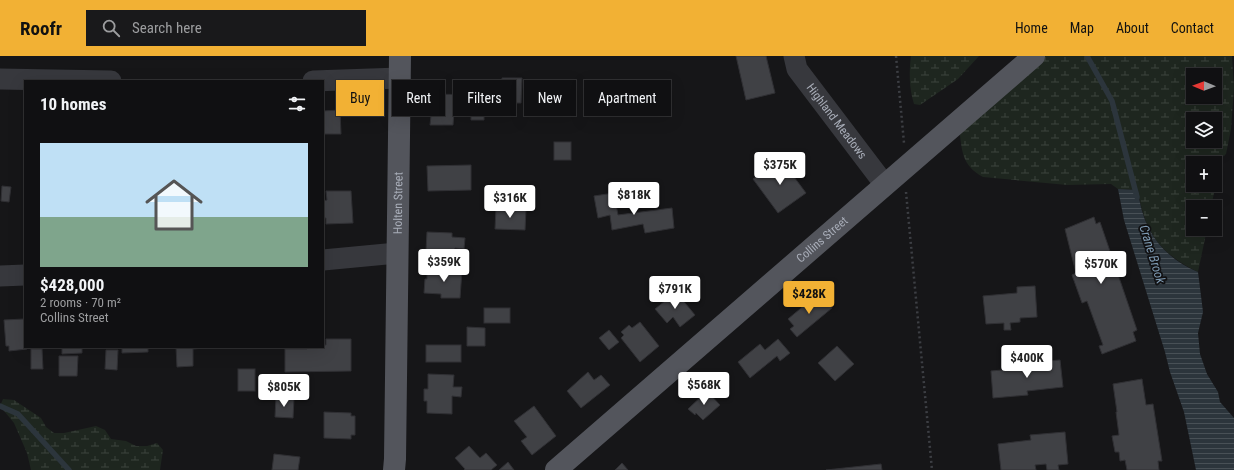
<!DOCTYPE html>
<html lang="en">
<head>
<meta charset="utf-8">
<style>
  :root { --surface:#101012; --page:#19191b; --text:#f1f3f6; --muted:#9c9d9f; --line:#303032; --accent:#f2b134 }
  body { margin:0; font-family:"Roboto Condensed",sans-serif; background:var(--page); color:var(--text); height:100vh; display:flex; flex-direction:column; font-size:15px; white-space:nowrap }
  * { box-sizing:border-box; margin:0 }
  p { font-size:13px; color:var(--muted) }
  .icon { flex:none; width:22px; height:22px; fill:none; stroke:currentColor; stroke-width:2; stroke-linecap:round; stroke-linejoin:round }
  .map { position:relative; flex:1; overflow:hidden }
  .panel { position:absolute; left:24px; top:24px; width:300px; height:268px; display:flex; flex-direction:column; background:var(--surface); border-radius:0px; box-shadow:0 4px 16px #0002,0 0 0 1px var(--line) }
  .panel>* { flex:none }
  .top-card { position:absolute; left:336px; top:24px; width:380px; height:36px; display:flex; gap:8px }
  .needle { width:26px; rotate:271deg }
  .tools { position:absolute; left:1186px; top:12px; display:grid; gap:8px }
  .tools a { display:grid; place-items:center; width:36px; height:36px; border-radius:0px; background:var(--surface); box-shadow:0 4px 16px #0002,0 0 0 1px var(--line); font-size:20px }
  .price { position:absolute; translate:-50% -34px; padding:0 9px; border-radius:4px; background:#fff; color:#222; font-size:13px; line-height:26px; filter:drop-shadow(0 1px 2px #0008) }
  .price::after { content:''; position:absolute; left:50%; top:24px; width:12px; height:9px; margin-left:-6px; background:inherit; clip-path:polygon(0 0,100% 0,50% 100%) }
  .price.active { background:var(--accent); color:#111 }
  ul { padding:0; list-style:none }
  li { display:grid; align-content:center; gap:8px; height:212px; padding:0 16px }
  li span { display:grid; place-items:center; height:124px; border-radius:0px; color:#555 }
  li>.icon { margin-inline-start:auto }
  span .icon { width:72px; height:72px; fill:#fffc; stroke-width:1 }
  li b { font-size:17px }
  h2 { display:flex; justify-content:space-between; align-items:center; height:48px; padding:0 16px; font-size:17px }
  .tag { padding:0 14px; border-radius:0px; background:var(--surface); box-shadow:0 4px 16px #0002,0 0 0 1px var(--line); font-size:14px; line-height:36px }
  .tag.active { background:var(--accent); color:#111 }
  header { display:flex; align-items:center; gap:24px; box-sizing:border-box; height:56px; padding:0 20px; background:var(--accent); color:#111 }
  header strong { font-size:19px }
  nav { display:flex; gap:22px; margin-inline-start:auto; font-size:14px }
  .search { width:280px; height:36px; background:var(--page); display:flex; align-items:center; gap:10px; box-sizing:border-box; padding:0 14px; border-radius:0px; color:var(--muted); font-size:15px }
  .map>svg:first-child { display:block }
  .wetland { fill:url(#wetland-marsh); fill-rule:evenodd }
  .water { fill:url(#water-rules) }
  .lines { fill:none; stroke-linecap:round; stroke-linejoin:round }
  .stream { stroke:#2c353c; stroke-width:5.5 }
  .building { fill:#404145; stroke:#303034 }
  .path { stroke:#3d3f44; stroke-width:2.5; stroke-dasharray:2 3; stroke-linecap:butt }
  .minor { stroke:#37383d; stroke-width:21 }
  .major { stroke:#53555c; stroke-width:22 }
  .labels { text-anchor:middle; stroke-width:3.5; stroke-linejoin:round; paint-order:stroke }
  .street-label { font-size:12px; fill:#a8adb8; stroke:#111113 }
  .water-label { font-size:13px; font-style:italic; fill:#7f9bb3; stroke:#111113 }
</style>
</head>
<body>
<header>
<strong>Roofr</strong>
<div class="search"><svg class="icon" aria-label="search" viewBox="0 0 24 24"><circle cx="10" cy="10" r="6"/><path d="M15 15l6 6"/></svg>Search here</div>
<nav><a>Home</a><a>Map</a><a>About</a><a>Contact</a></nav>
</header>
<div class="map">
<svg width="1234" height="414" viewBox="0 0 1234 414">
  <defs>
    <pattern id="wetland-marsh" width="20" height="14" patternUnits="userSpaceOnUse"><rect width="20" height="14" fill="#1e261f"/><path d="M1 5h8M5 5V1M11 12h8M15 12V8" fill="none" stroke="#3c433d"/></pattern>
    <pattern id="water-rules" width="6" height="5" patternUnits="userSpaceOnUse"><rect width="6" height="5" fill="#2c353c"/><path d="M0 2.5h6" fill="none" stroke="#485056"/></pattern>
  </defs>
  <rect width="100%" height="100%" fill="#161618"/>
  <!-- wetland -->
  <g class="wetland">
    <path d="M911,0h68l-21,23 -38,26 -6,-1c-5,-16 -5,-32 -3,-48z"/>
    <path d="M1037,0h195l2,32 -3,41 -5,25 -7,6 1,19 -6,14 -3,14h-18v22h14l-9,43c-38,-18 -54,-41 -60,-82l-20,-1 -7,-5 -44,1 -84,-8c-22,-12 -21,-27 -24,-50zM1193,19h22v22h-22zM1193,63h22v22h-22zM1193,107h22v22h-22z"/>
    <polygon points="3,343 14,344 41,362 46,371 54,377 64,377 96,370 105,374 111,383 126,385 136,390 147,390 157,387 163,394 160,414 31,414 27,397 14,367 0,350"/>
  </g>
  <!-- water -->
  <path class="water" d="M1118,133l20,1c4,39 24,67 60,82l5,40 -5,21 2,21 7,20 11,18 2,10 14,16v52h-38l-12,-58 -14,-40 -5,-20 -41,-132z"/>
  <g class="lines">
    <!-- stream -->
    <g class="stream">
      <polyline points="1087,0 1112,45 1137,141"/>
      <polyline points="0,350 18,358 69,414"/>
    </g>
  </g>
  <!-- building -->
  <g class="building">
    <polygon points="736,0 766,0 775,37 746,44"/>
    <polygon points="502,22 522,22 521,47 500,47"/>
    <polygon points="430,38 484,39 484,64 471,64 471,56 454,56 453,69 430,69 431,60 425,60 425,51 430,51"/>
    <polygon points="340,54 341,78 323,78 323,55"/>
    <rect x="554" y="86" width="17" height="18"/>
    <polygon points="780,102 806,137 778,157 753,123 764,115 769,122 773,118 768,112"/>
    <polygon points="471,109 471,134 428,135 427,110"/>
    <polygon points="2,130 11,131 9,146 1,145"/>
    <polygon points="326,135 351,135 353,167 326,168 326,162 323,162 323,145 327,144"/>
    <rect x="497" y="135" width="19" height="14"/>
    <polygon points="614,137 618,159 672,152 674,172 645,177 643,168 612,174 610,159 598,162 594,140"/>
    <polygon points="496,152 526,153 525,174 495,173"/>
    <polygon points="1094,161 1096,168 1100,166 1137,274 1133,276 1136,285 1102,298 1099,290 1103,289 1087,245 1082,247 1072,219 1076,217 1065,173"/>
    <polygon points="427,176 452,177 452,181 465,182 464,193 455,192 454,196 426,195"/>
    <polygon points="427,212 462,214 460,242 441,242 441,238 424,237 425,223 427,223"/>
    <polygon points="1035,230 1037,261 1020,262 1020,266 1010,267 1011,274 1004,274 1004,267 986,268 983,240 1017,237 1017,231"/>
    <polygon points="676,236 695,259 680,271 673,261 667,267 655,253"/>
    <polygon points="819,237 832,252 797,281 790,273 794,270 788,263"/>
    <rect x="484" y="252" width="26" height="15"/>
    <polygon points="24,263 25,291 27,291 27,293 9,295 9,290 6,290 4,264"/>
    <polygon points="640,266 659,290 640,306 621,282 624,279 621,276 629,269 632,272"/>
    <polygon points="467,271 485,272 485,290 467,290"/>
    <polygon points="609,274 619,286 609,294 599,282"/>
    <polygon points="326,283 351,283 351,315 285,316 285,293 307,293 307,291 323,291 323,289 326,289"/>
    <polygon points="778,283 790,297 780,305 777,300 750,322 738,306 760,288 765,294"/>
    <rect x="426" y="289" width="35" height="17"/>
    <polygon points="837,290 854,308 835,325 818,307"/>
    <polygon points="62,291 82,291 82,297 62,298"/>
    <polygon points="119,291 148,291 148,296 122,297 122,292"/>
    <polygon points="176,291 205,291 205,292 193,293 193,310 177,311"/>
    <polygon points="31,293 42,293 43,313 31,313"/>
    <polygon points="106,294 118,294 117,314 105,313"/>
    <polygon points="59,300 78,300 77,320 59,320"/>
    <polygon points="1060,304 1063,331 1027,335 1028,339 993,342 991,315 1024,312 1024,307"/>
    <rect x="238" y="313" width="17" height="22"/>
    <polygon points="588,316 594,324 601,319 610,329 581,352 567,335"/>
    <polygon points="428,318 454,319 453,331 462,331 461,341 452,340 452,358 427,357 427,345 424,345 424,333 428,333"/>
    <polygon points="1142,323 1146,349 1153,348 1162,405 1158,405 1159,414 1127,414 1125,404 1120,405 1119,396 1115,396 1112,380 1119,379 1116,356 1117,356 1113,328"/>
    <polygon points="707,335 720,349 703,364 696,357 695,359 688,353"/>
    <polygon points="276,341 294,342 293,362 275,361"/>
    <polygon points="534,350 556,380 532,399 521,385 527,381 514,365"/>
    <polygon points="324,356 351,357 351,360 355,360 355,379 351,379 351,383 324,382"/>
    <polygon points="1065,376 1068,408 1058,409 1059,414 1047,414 1046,408 1035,409 1036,414 1001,414 998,388 1031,384 1030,379"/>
    <polygon points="469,390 480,402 486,397 497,409 491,414 464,414 465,413 455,402"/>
    <polygon points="274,398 300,401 298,414 272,414"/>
    <polygon points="508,406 514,414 499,414"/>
    <polygon points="622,407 628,414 615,414"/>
    <polygon points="881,408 882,414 826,414"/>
  </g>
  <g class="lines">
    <!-- path -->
    <g class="path">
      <polyline points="896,0 904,87"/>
      <polyline points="906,136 932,414"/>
    </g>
    <!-- minor -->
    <g class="minor">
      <path id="s1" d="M794,0l3,13 88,116"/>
      <polyline points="0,23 111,25"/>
      <polyline points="313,25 400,22"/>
      <polyline points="323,204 397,197"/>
      <polyline points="0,220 25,219"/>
    </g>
    <!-- major -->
    <g class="major">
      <path id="s2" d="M394,414l1,-11 5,-403"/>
      <path id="s3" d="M556,414l478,-414"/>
    </g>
  </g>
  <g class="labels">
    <!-- street labels -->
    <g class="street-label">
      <text dy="4" stroke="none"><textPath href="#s1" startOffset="79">Highland Meadows</textPath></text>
      <text dy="4" stroke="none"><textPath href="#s2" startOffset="267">Holten Street</textPath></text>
      <text dy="4" stroke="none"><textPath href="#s3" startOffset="352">Collins Street</textPath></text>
    </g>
    <!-- water labels -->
    <g class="water-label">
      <text transform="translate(1153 198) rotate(73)" y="5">Crane Brook</text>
    </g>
  </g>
</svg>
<div class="tools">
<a><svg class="needle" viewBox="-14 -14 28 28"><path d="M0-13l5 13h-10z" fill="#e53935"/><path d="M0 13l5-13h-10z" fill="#9c9d9f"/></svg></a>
<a><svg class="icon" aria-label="layers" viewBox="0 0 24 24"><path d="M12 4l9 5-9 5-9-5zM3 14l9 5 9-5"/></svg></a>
<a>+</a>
<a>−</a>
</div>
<b class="price" style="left:780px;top:130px">$375K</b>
<b class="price" style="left:634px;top:160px">$818K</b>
<b class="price" style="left:510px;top:163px">$316K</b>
<b class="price" style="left:444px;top:227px">$359K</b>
<b class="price" style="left:1101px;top:229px">$570K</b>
<b class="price" style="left:675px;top:254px">$791K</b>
<b class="price active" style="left:809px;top:259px">$428K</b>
<b class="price" style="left:1027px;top:323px">$400K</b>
<b class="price" style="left:704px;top:350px">$568K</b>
<b class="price" style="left:284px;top:352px">$805K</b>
<div class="top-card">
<a class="tag active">Buy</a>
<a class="tag">Rent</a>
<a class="tag">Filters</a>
<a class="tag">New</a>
<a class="tag">Apartment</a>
</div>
<section class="panel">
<h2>10 homes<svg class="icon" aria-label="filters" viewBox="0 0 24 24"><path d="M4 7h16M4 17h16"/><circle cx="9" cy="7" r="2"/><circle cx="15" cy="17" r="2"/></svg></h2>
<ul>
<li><span style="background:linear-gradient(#bfe0f5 60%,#7fa58c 0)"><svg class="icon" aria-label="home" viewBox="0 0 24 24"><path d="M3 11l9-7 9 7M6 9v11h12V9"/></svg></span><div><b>$428,000</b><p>2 rooms · 70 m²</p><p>Collins Street</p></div></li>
</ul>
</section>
</div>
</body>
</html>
